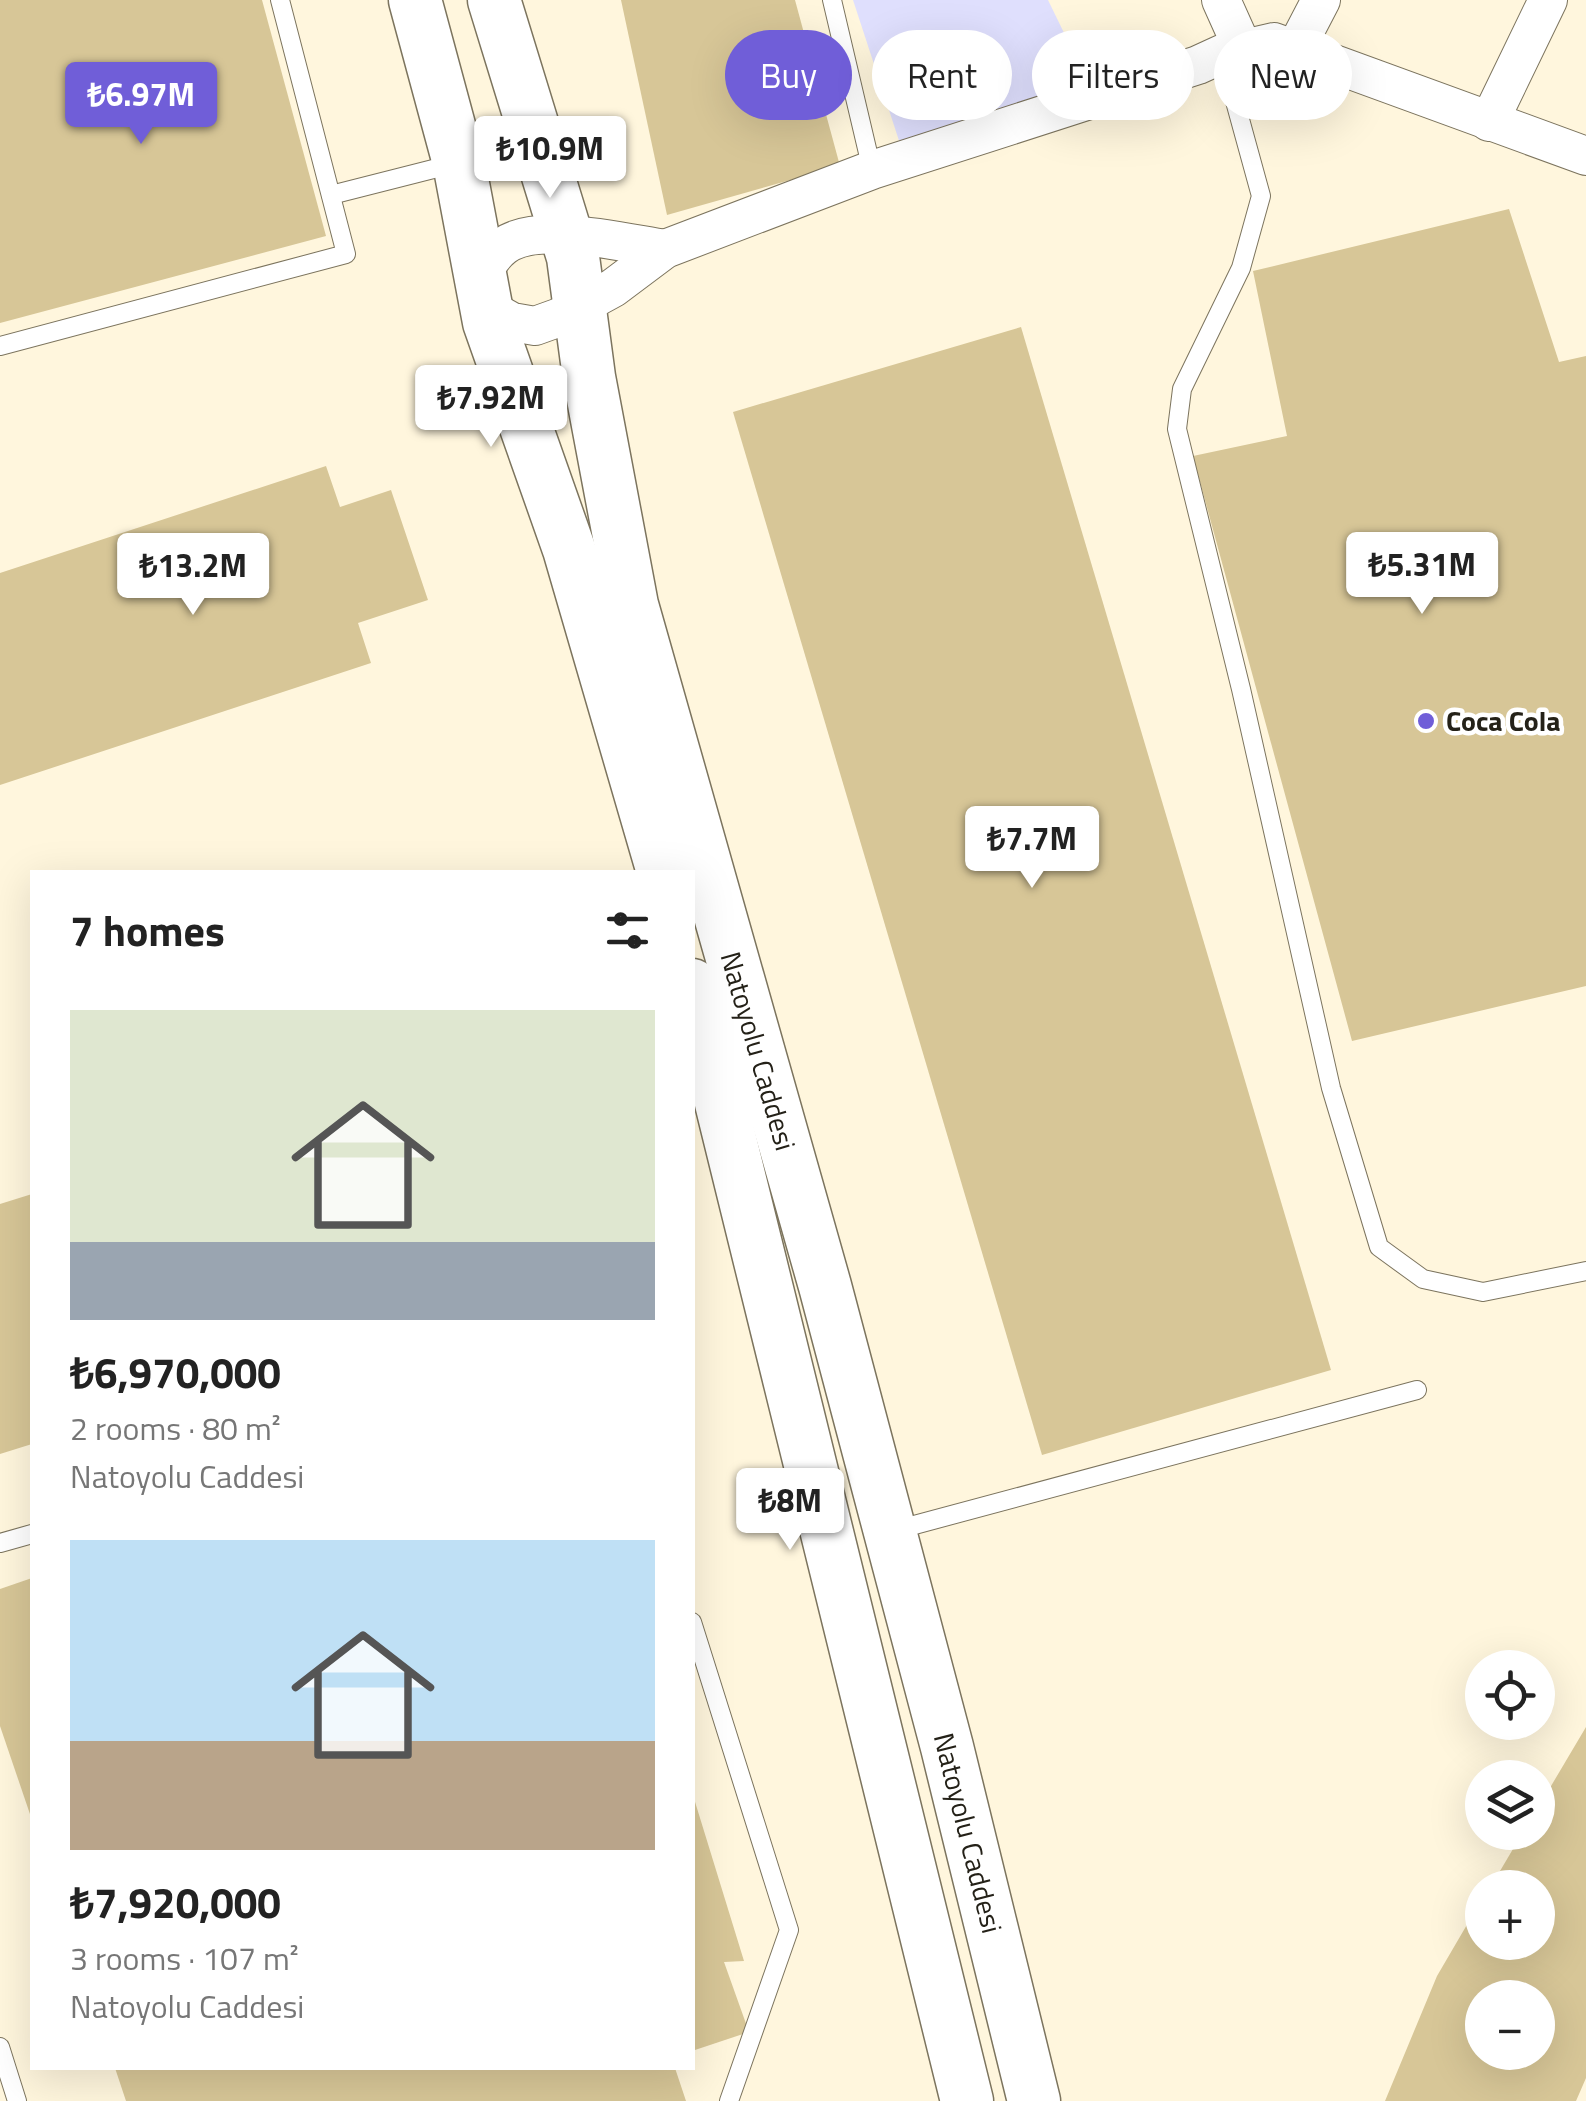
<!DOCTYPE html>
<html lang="en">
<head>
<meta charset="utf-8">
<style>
  :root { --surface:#fff; --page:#f2f2f2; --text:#222; --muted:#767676; --accent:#705ed8 }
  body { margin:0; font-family:"Titillium Web",sans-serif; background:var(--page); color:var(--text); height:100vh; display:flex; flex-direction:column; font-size:38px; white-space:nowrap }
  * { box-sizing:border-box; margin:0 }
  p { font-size:32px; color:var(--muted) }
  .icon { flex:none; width:55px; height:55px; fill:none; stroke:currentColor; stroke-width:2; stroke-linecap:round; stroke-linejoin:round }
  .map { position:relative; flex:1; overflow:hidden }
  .details { position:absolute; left:30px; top:870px; width:665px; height:1200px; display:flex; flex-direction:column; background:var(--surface); border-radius:0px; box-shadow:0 10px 40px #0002 }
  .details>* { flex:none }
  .hud { position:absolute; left:725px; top:30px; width:710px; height:90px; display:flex; gap:20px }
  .buttons { position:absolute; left:1465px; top:1650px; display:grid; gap:20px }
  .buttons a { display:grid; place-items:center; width:90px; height:90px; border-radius:50%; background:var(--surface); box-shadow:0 10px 40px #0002; font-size:50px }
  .price { position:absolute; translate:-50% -85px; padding:0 22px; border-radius:10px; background:#fff; color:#222; font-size:32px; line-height:65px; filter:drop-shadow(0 2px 5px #0008) }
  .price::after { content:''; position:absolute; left:50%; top:60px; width:30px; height:22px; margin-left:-15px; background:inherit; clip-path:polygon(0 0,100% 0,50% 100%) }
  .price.on { background:var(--accent); color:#fff }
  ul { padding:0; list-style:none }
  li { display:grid; align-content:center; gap:20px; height:530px; padding:0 40px }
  li span { display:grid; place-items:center; height:310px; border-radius:0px; color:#555 }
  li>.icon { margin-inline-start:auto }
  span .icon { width:180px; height:180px; fill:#fffc; stroke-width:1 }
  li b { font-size:42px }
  h2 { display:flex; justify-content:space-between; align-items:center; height:120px; padding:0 40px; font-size:42px }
  .tag { padding:0 35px; border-radius:45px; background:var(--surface); box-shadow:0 10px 40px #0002; font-size:35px; line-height:90px }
  .tag.on { background:var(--accent); color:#fff }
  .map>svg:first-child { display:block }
  .green { fill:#dfdffd }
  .building { fill:#d7c697; fill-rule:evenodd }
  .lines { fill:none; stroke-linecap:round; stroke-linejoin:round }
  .service-casing { stroke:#7c745e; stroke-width:20 }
  .minor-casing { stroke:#7c745e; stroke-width:40 }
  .secondary-casing { stroke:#7c745e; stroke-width:55 }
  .service { stroke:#fff; stroke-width:18 }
  .minor { stroke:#fff; stroke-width:38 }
  .secondary { stroke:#fff; stroke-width:52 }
  .poi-dot { fill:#705ed8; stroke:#fff; stroke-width:4 }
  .labels { text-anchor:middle; stroke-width:9; stroke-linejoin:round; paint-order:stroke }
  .poi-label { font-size:28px; font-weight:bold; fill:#242118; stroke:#fff; text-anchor:start }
  .street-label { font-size:28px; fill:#242118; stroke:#fff }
</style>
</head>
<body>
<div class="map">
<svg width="1586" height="2101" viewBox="0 0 1586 2101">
  <rect width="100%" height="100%" fill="#fff6dd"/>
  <!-- green -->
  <polygon class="green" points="853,0 1048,0 1086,78 906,162"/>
  <!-- building -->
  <g class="building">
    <polygon points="0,0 262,0 326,236 0,323"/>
    <polygon points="621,0 795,0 840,166 667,215"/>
    <polygon points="1509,209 1559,362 1586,356 1586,986 1352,1041 1193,456 1287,436 1253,271"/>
    <polygon points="1021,327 1331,1370 1042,1455 733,412"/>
    <polygon points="326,466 340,507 391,490 428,600 358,623 371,663 0,785 0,573"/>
    <polygon points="32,1194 32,1444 0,1454 0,1204"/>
    <polygon points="32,1578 32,1820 0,1726 0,1589"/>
    <path d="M1586,1727v351l-10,23h-191l52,-125 45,-77v43h56v-54h-48l33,-56h15v-24zM1482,1998h56v54h-56z"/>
    <polygon points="692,1792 744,1961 724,1962 749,2032 692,2051"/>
    <polygon points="115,2068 675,2068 686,2101 126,2101"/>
  </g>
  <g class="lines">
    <defs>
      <g id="service">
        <polyline points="832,0 872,170"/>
        <polyline points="1222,54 1261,196 1241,268 1182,389 1177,429 1241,689 1331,1088 1379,1247 1423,1279 1483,1292 1586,1271"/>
        <polyline points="331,195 453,164"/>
        <polyline points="0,346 346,254 280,0"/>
        <polyline points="892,1531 1417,1390"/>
        <polyline points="0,1543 32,1534"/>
        <polyline points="692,1622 789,1930 729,2101"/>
        <polyline points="0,2047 17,2101"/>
      </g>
      <g id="minor">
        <polyline points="1221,0 1243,49"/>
        <polyline points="1295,50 1321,0"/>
        <polyline points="1489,122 1548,0"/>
        <path d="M480,277c6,-11 13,-23 24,-31 33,-25 121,-3 161,3"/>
        <polyline points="487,308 512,322 535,326 560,317 613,288 665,249 872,170 1198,65 1222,54 1274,42 1586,156"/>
      </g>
      <g id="secondary">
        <polyline points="415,0 459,163 489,322 569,549 663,872"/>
        <polyline points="494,0 573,257 589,377 632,605 825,1286 947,1747 1034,2101"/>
        <polyline points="692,985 967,2101"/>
      </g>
    </defs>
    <!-- service casing -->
    <use href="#service" class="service-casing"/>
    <!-- minor casing -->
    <use href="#minor" class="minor-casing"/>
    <!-- secondary casing -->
    <use href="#secondary" class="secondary-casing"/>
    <!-- service -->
    <use href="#service" class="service"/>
    <!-- minor -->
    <use href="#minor" class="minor"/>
    <!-- secondary -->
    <use href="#secondary" class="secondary"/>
  </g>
  <!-- markers -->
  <circle class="poi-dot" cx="1426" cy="721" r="10"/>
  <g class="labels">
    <!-- poi labels -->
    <g class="poi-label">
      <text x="1446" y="731">Coca Cola</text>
    </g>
    <!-- street labels -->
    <g class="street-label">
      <text transform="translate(758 1051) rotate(74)" y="10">Natoyolu Caddesi</text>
      <text transform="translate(968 1833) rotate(76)" y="10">Natoyolu Caddesi</text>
    </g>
  </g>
</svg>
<div class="buttons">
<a><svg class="icon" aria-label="locate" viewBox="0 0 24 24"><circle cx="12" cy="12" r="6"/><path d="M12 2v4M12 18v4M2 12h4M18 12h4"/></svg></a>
<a><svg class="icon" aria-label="layers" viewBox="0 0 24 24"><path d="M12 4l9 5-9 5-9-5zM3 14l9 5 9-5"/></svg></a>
<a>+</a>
<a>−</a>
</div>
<b class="price on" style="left:141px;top:147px">₺6.97M</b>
<b class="price" style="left:550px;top:201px">₺10.9M</b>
<b class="price" style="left:491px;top:450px">₺7.92M</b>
<b class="price" style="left:1422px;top:617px">₺5.31M</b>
<b class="price" style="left:193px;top:618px">₺13.2M</b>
<b class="price" style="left:1032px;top:891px">₺7.7M</b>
<b class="price" style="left:790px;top:1553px">₺8M</b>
<div class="hud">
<a class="tag on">Buy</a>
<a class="tag">Rent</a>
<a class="tag">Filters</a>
<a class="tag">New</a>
</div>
<section class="details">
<h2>7 homes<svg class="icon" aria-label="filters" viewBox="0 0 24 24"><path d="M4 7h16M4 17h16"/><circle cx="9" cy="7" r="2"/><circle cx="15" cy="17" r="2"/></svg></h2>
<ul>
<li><span style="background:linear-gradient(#dfe7d0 75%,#9aa5b1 0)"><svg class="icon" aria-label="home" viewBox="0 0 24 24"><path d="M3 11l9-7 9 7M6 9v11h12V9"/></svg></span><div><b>₺6,970,000</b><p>2 rooms · 80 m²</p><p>Natoyolu Caddesi</p></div></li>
<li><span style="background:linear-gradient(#bfe0f5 65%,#b9a48a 0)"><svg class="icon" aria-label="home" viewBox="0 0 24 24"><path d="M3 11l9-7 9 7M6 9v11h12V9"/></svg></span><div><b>₺7,920,000</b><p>3 rooms · 107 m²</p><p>Natoyolu Caddesi</p></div></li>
</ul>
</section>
</div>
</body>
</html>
